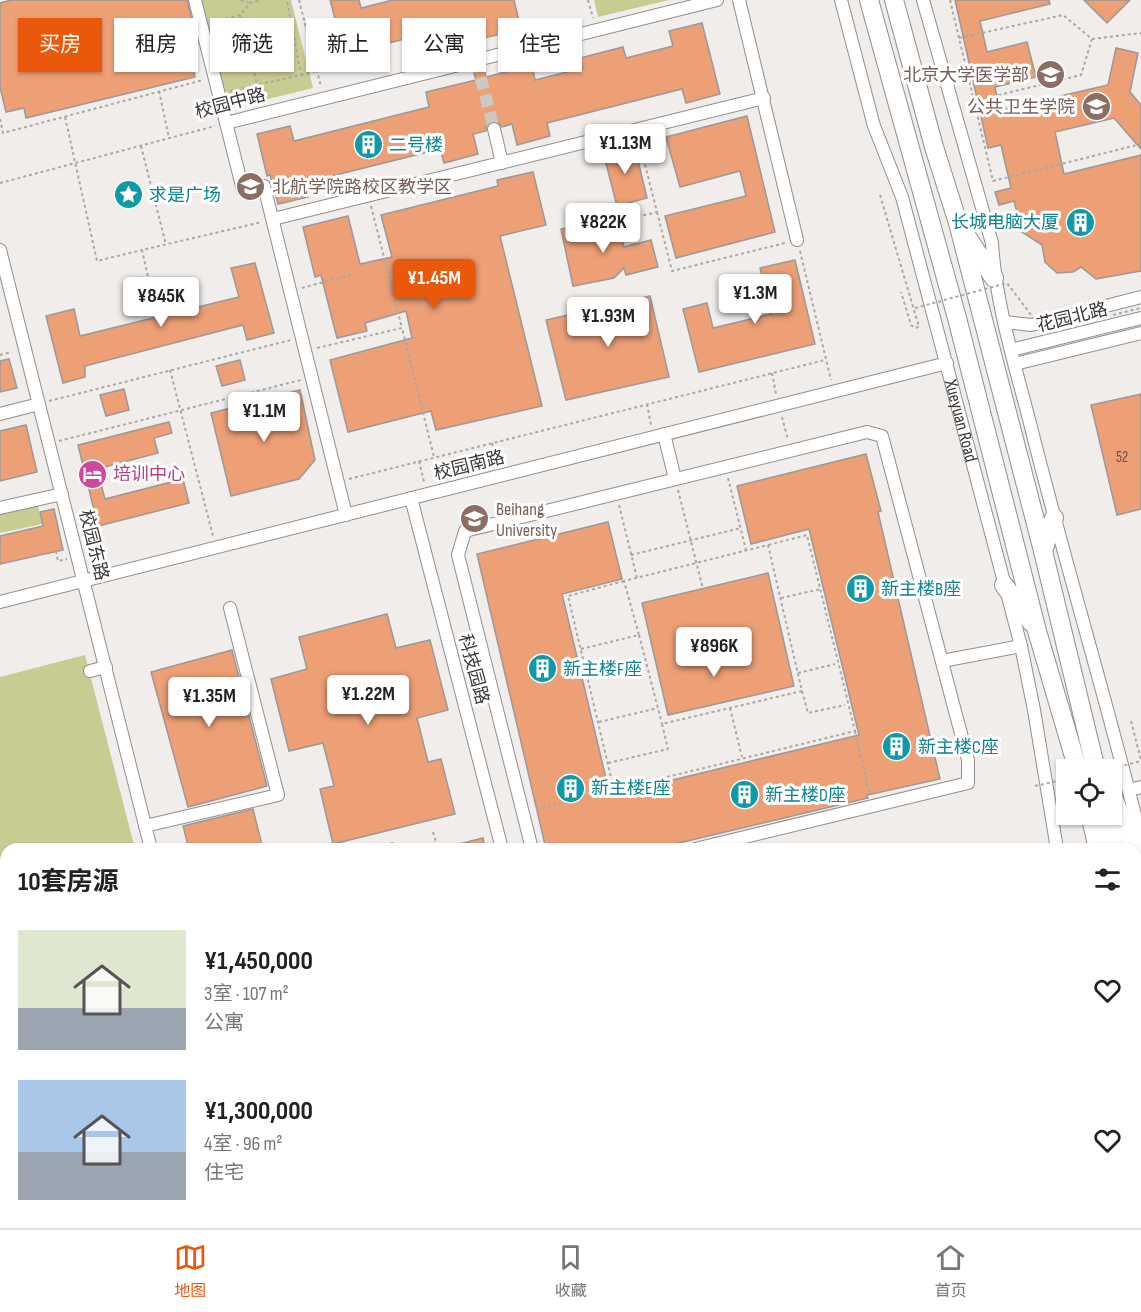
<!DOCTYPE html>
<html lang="zh">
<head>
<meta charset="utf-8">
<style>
  :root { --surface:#fff; --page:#f6f6f6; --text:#222; --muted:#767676; --line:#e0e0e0; --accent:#ea580c }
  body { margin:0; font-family:"Sofia Sans Condensed","Noto Sans SC",sans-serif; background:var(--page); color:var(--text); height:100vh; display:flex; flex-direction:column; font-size:22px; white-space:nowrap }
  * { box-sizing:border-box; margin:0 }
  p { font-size:20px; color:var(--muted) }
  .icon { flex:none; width:33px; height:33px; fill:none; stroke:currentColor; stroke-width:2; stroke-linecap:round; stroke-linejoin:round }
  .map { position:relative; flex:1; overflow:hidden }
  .details { position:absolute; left:0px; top:843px; width:1142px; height:386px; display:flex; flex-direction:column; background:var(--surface); border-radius:18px 18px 0 0; box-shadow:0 2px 4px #0004 }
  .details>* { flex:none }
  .banner { position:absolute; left:18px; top:18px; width:600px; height:54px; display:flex; gap:12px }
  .controls { position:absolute; left:1056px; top:759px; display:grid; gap:12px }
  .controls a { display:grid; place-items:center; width:66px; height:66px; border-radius:0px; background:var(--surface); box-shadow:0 2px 4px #0004; font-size:30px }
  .price { position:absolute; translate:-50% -51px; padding:0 14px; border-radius:6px; background:#fff; color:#222; font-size:20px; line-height:39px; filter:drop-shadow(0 2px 3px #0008) }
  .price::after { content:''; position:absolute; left:50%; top:36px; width:18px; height:14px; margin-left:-9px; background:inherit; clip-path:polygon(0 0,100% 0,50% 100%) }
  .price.current { background:var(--accent); color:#fff }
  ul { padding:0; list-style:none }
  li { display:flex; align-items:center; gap:18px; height:150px; padding:0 18px }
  li span { display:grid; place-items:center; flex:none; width:168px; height:120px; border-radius:0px; color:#555 }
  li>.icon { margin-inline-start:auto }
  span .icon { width:72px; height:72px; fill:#fffc; stroke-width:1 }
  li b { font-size:26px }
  h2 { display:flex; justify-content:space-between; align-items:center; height:72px; padding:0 18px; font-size:26px }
  .pill { padding:0 21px; border-radius:0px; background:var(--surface); box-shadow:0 2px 4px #0004; font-size:21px; line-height:54px }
  .pill.current { background:var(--accent); color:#fff }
  .tabs { display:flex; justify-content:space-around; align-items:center; height:84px; border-top:2px solid var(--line); background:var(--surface); font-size:16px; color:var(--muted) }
  .tabs a { display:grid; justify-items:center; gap:3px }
  .tabs .current { color:var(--accent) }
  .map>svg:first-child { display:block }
  .green { fill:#c9cc92 }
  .building { fill:#ed9f76; stroke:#9c9896; stroke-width:1.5 }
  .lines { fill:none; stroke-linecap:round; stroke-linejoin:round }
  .minor-tunnel { stroke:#cbc9c6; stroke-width:12; stroke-dasharray:12 6; stroke-linecap:butt }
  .minor-casing { stroke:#918e8c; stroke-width:14 }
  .highway-casing { stroke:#918e8c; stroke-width:20 }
  .path { stroke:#aaa7a5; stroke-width:2; stroke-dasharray:3 3; stroke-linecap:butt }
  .minor { stroke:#fff; stroke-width:12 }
  .highway { stroke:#fff; stroke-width:18 }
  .path-bridge { stroke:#aaa7a5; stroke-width:2; stroke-dasharray:3 3; stroke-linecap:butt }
  .labels { text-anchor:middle; stroke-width:6; stroke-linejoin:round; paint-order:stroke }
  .number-label { font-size:15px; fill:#665146 }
  .education-label { font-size:18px; fill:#785e54; stroke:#fff; text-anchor:end }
  .street-label { font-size:18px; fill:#393736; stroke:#fff }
  .culture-label { font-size:18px; fill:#0d838f; stroke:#fff; text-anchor:start }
  .hotel-label { font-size:18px; fill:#b23c85; stroke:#fff; text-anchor:start }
</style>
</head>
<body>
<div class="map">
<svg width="1141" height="1228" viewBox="0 0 1141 1228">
  <rect width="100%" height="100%" fill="#f0edea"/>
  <!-- green -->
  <g class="green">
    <polygon points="200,0 291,0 313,88 227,109"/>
    <polygon points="594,0 669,0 598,17"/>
    <polygon points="37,501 42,524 0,533 0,510"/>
    <polygon points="85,655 135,849 6,849 6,993 0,995 0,677"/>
  </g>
  <!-- building -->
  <g class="building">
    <polygon points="11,0 187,0 196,36 186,38 195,77 26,118 24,108 6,112 0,87 0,3"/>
    <polygon points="330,0 359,0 361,8 393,0 514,0 521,29 476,40 479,51 474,55 469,54 460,25 365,49 363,43 343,49"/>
    <polygon points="955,0 1049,0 1050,4 980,21 987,52 1027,42 1036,77 995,87 1000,110 1108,85 1116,48 1138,53 1130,92 1141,105 1141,149 1114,118 1055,132 1064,174 1141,155 1141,271 1096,279 1081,267 1073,272 1057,273 1045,262 1042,245 1022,232 1014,201 999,205 995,192 1011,188 1001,145 988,148"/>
    <polygon points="1084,0 1130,0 1107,23"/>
    <polygon points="702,23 720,94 686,103 682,89 547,123 550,136 517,145 512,124 502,127 497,121 492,121 486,126 486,131 473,134 478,154 444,163 440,149 304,183 308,197 278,204 270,175 267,176 257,134 290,126 294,141 429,107 426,92 476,80 473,70 478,66 484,67 486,77 532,65 535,80 583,68 580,58 623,47 626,58 673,46 669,31"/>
    <polygon points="747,116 775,232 676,258 665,216 746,196 740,171 680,187 666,137"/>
    <polygon points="634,144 647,198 617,206 603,152"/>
    <polygon points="533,172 546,225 500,236 542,406 436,430 431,411 348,432 330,360 412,338 406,311 365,323 367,331 337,338 321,275 315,277 303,227 348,216 360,264 392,257 381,215 498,186 497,180"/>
    <polygon points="605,220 609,240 622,237 624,247 651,240 658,267 626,275 624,268 614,278 573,286 561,229"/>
    <polygon points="795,260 815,344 699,372 683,309 707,303 713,328 771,314 760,268"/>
    <polygon points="255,263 274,333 247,340 243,325 85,366 85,377 63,383 46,316 74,309 80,336 157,317 239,297 231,268"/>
    <polygon points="650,296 669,377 566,400 546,320"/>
    <polygon points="9,359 17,388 0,392 0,361"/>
    <polygon points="240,360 245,380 222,386 216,366"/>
    <polygon points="124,389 129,410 106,416 100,395"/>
    <polygon points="300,390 315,460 299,479 231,496 211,413"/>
    <polygon points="1141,394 1141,509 1117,515 1091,405"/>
    <polygon points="169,422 172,433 154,438 158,453 97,469 105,499 183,479 189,503 98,526 78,445"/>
    <polygon points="26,425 37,472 0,481 0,431"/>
    <polygon points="866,454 881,511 878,512 940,779 867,795 868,798 654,849 546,849 477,554 608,522 622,579 562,594 610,795 859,735 809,529 751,544 737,486"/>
    <polygon points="54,509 63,550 0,564 0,536 43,526 40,512"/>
    <polygon points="768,573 794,686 668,715 642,603"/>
    <polygon points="387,614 396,648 430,640 448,710 417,718 428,762 441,759 455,814 333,844 320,789 334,786 323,743 289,751 271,679 307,669 299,637"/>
    <polygon points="232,650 267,786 188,807 151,672"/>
    <polygon points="253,809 263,849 189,849 183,826"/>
    <polygon points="483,838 485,849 455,849 455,845"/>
  </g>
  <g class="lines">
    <!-- minor-tunnel -->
    <polyline class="minor-tunnel" points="476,60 494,129"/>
    <defs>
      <g id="minor">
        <polyline points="195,0 243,190 264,186 346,515"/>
        <polyline points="739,0 797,240"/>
        <path id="s1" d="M841,0l33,126 28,71 119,449 13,64 23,139"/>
        <path d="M923,0l69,243c4,66 26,131 42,196 34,134 74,266 107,400"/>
        <polyline points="481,59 717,0"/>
        <polyline points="226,123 471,62"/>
        <polyline points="494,129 502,163"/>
        <polyline points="273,219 764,98"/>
        <polyline points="0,250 151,849"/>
        <polyline points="1005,322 1031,325 1141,297"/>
        <polyline points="1011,350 1141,318"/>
        <polyline points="1015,364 1141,333"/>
        <polyline points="0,414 39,404"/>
        <polyline points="664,434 675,479"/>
        <polyline points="411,498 502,849"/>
        <polyline points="0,508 62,494"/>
        <polyline points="0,602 947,363"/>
        <polyline points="942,661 1021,646"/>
        <polyline points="90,671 106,667"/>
        <polyline points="1129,790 1141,787"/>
        <polyline points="145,826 278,795 230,608"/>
        <polyline points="532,849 458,555 465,531 867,432 882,436 968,760 968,783 695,849"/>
        <polyline points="0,1006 6,1005"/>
        <polyline points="145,1222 147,1228"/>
        <polyline points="244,1222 245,1228"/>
        <polyline points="600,1222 602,1228"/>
        <polyline points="30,1228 33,1222"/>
      </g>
      <g id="highway">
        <polyline points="869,0 957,318 1037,631 1078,770"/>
        <polyline points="894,0 934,147 958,223 1043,551 1096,770"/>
        <polyline points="967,237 994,278"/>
        <polyline points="1043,551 1054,518"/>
        <polyline points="1004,585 1031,622"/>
        <polyline points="1112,795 1134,849"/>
        <polyline points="1090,814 1098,849"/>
        <polyline points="1105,814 1114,849"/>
        <polyline points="1136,930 1141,951"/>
        <polyline points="1136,1000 1141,1022"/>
        <polyline points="1136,1082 1141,1105"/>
      </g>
    </defs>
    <!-- minor casing -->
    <use href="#minor" class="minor-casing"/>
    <!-- highway casing -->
    <use href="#highway" class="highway-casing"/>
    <!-- path -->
    <g class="path">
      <polyline points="241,0 250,3"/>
      <polyline points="299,0 321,87"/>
      <polyline points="588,0 593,18"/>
      <polyline points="950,0 993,181 1141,144"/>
      <polyline points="240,15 257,84"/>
      <polyline points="214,22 240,15 250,3 261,0"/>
      <polyline points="476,31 480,47"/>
      <polyline points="959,38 1063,15 1092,39 1081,75 974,101"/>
      <polyline points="1092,39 1141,33"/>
      <polyline points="301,75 316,71"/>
      <polyline points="159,91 169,138"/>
      <polyline points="230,91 301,75 287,0"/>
      <polyline points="65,117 97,261 142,250"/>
      <polyline points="0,119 3,133 203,80"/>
      <polyline points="141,146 166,245"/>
      <polyline points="0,183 215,126"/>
      <polyline points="880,195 919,327 915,328 911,325 901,292"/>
      <polyline points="371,206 402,328"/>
      <polyline points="657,212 672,271 785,243"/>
      <polyline points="620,221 657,212 639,141"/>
      <polyline points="800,251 831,380"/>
      <polyline points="302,288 353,274"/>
      <polyline points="157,317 142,250 262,222"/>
      <polyline points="317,348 402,328 434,457"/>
      <polyline points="0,355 12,352"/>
      <polyline points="170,370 213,536"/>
      <polyline points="772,373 776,394"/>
      <polyline points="49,401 291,340"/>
      <polyline points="647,404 651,425"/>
      <polyline points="782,417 788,440"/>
      <polyline points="59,441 301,380"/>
      <polyline points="492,443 497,463"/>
      <polyline points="419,461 424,482"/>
      <polyline points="728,478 746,550"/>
      <polyline points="349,479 825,360"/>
      <polyline points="678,490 703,589"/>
      <polyline points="619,505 637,578"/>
      <polyline points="56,551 58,561 67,559"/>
      <polyline points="631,555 741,528"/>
      <polyline points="624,581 568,596 614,790 855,731 807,535 768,545"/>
      <polyline points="781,598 821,589"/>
      <polyline points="639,635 662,724"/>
      <polyline points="581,649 639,635 624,581 768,545 802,691 662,724 668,749 608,763"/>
      <polyline points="798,673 835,664"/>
      <polyline points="802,691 808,713 845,705"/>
      <polyline points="730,708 742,757"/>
      <polyline points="1131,721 1141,760"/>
      <polyline points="599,722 658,708"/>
      <polyline points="855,731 870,795"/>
      <polyline points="536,809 614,790"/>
      <polyline points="433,832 438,849"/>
      <polyline points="392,842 394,849"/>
    </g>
    <!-- minor -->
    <use href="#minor" class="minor"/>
    <!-- highway -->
    <use href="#highway" class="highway"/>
    <!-- path-bridge -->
    <g class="path-bridge">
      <polyline points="915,308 1007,283 1044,332 1141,308"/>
      <polyline points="1107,770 1141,761"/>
      <polyline points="1035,786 1066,779"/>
    </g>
  </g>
  <!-- icons -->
  <defs>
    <symbol id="university-disc" viewBox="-11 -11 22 22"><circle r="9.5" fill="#8d6e63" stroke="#fff"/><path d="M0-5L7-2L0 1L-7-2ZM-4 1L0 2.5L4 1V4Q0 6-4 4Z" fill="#fff"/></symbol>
    <symbol id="building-disc" viewBox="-11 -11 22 22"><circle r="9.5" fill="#0f9aa8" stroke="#fff"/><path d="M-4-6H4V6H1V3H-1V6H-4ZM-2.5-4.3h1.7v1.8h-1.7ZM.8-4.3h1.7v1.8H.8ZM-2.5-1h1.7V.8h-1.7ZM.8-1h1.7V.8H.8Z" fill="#fff"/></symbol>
    <symbol id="sight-disc" viewBox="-11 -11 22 22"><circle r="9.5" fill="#0f9aa8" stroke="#fff"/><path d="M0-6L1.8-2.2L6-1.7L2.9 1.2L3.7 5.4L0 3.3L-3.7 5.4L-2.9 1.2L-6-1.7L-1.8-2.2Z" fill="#fff"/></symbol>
    <symbol id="hotel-disc" viewBox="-11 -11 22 22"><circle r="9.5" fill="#d1479c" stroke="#fff"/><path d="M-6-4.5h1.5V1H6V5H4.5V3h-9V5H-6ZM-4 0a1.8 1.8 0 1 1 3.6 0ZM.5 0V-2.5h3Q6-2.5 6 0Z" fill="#fff"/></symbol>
  </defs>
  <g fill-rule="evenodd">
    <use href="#university-disc" x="1034" y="58" width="33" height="33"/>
    <use href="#university-disc" x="1080" y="90" width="33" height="33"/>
    <use href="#building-disc" x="352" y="128" width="33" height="33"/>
    <use href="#university-disc" x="234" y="170" width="33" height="33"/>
    <use href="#sight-disc" x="112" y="178" width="33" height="33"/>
    <use href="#building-disc" x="1064" y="206" width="33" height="33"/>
    <use href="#hotel-disc" x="76" y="458" width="33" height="33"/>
    <use href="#university-disc" x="458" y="502" width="33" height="33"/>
    <use href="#building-disc" x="844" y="572" width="33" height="33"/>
    <use href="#building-disc" x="526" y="652" width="33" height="33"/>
    <use href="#building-disc" x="880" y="730" width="33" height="33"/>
    <use href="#building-disc" x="554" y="772" width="33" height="33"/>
    <use href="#building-disc" x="728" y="778" width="33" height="33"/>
  </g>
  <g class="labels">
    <!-- number labels -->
    <g class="number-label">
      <text x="1122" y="462">52</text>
    </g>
    <!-- education labels -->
    <g class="education-label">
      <text x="1029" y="81">北京大学医学部</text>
      <text x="1075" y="113">公共卫生学院</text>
      <text x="272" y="193" text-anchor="start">北航学院路校区教学区</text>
      <text x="496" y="515" text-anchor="start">Beihang<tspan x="496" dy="21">University</tspan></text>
    </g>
    <!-- street labels -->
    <g class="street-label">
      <text transform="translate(230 103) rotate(-15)" y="6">校园中路</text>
      <text transform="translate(1072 317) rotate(-14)" y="6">花园北路</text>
      <text dy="6" stroke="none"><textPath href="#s1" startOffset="438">Xueyuan Road</textPath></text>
      <text transform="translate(469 465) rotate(-14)" y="6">校园南路</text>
      <text transform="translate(94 545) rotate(76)" y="6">校园东路</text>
      <text transform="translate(474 669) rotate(75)" y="6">科技园路</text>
    </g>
    <!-- culture labels -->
    <g class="culture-label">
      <text x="389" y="151">二号楼</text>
      <text x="149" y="201">求是广场</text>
      <text x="1059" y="228" text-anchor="end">长城电脑大厦</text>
      <text x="881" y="595">新主楼B座</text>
      <text x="563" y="675">新主楼F座</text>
      <text x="918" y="753">新主楼C座</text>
      <text x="591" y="794">新主楼E座</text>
      <text x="765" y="801">新主楼D座</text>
    </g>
    <!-- hotel labels -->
    <g class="hotel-label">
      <text x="113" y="480">培训中心</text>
    </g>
  </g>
</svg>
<div class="controls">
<a><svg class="icon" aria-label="locate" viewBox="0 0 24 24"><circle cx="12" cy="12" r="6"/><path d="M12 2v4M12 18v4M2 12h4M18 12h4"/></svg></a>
</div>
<b class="price" style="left:625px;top:175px">¥1.13M</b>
<b class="price" style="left:603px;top:254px">¥822K</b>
<b class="price current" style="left:434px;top:310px">¥1.45M</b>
<b class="price" style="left:755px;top:325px">¥1.3M</b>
<b class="price" style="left:161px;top:328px">¥845K</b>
<b class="price" style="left:608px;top:348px">¥1.93M</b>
<b class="price" style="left:264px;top:443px">¥1.1M</b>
<b class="price" style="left:714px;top:678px">¥896K</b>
<b class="price" style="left:368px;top:726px">¥1.22M</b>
<b class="price" style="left:209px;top:728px">¥1.35M</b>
<div class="banner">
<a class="pill current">买房</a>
<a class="pill">租房</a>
<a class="pill">筛选</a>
<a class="pill">新上</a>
<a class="pill">公寓</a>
<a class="pill">住宅</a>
</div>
<section class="details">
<h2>10套房源<svg class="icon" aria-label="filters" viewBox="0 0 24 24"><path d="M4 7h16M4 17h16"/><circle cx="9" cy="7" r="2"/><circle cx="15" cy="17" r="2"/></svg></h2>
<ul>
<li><span style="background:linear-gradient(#dfe7d0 65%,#9aa5b1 0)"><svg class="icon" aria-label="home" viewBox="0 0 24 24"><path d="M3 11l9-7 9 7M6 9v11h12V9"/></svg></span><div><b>¥1,450,000</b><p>3室 · 107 m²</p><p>公寓</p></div><svg class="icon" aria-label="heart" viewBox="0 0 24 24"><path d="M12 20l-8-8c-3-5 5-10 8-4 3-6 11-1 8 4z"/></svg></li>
<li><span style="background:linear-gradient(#a9c7e8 60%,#9aa5b1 0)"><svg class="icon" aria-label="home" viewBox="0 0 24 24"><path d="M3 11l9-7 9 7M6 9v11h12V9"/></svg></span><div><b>¥1,300,000</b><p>4室 · 96 m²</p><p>住宅</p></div><svg class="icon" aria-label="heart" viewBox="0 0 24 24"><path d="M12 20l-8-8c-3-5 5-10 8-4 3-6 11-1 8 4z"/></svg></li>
</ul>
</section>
</div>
<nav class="tabs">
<a class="current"><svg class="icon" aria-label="map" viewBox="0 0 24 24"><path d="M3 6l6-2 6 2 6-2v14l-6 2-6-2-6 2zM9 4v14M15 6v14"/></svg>地图</a>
<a><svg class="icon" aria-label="saved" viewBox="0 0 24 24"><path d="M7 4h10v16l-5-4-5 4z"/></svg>收藏</a>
<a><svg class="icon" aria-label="home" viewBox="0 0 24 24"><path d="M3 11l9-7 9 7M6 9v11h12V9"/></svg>首页</a>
</nav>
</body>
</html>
